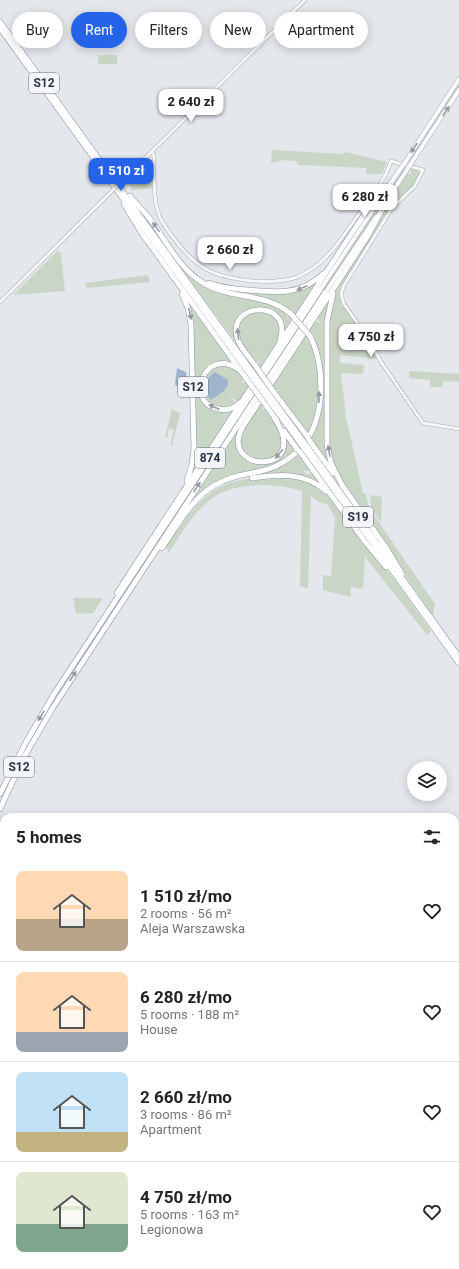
<!DOCTYPE html>
<html lang="en">
<head>
<meta charset="utf-8">
<style>
  :root { --surface:#fff; --page:#f2f2f2; --text:#222; --muted:#767676; --line:#e0e0e0; --accent:#2563eb }
  body { margin:0; font-family:Roboto,sans-serif; background:var(--page); color:var(--text); height:100vh; display:flex; flex-direction:column; font-size:15px; white-space:nowrap }
  * { box-sizing:border-box; margin:0 }
  p { font-size:13px; color:var(--muted) }
  .icon { flex:none; width:22px; height:22px; fill:none; stroke:currentColor; stroke-width:2; stroke-linecap:round; stroke-linejoin:round }
  .map { position:relative; flex:1; overflow:hidden }
  .sheet { position:absolute; left:0px; top:813px; width:459px; height:456px; display:flex; flex-direction:column; background:var(--surface); border-radius:12px 12px 0 0; box-shadow:0 2px 10px #0003 }
  .sheet>* { flex:none }
  .top-card { position:absolute; left:12px; top:12px; width:435px; height:36px; display:flex; gap:8px }
  .tools { position:absolute; left:407px; top:761px; display:grid; gap:8px }
  .tools a { display:grid; place-items:center; width:40px; height:40px; border-radius:50%; background:var(--surface); box-shadow:0 2px 10px #0003; font-size:20px }
  .price { position:absolute; translate:-50% -34px; padding:0 9px; border-radius:8px; background:#fff; color:#222; font-size:13px; line-height:26px; filter:drop-shadow(0 1px 2px #0008) }
  .price::after { content:''; position:absolute; left:50%; top:24px; width:12px; height:9px; margin-left:-6px; background:inherit; clip-path:polygon(0 0,100% 0,50% 100%) }
  .price.active { background:var(--accent); color:#fff }
  ul { padding:0; list-style:none }
  li { display:flex; align-items:center; gap:12px; height:100px; padding:0 16px }
  li+li { border-top:1px solid var(--line) }
  li span { display:grid; place-items:center; flex:none; width:112px; height:80px; border-radius:8px; color:#555 }
  li>.icon { margin-inline-start:auto }
  span .icon { width:48px; height:48px; fill:#fffc; stroke-width:1 }
  li b { font-size:17px }
  h2 { display:flex; justify-content:space-between; align-items:center; height:48px; padding:0 16px; font-size:17px }
  .pill { padding:0 14px; border-radius:18px; background:var(--surface); box-shadow:0 2px 10px #0003; font-size:14px; line-height:36px }
  .pill.active { background:var(--accent); color:#fff }
  .map>svg:first-child { display:block }
  .green { fill:#c9d6c5 }
  .water { fill:#9fb4cc }
  .lines { fill:none; stroke-linecap:round; stroke-linejoin:round }
  .minor-casing { stroke:#a9aeb7; stroke-width:4 }
  .major-casing { stroke:#a3abb8; stroke-width:5 }
  .highway-casing { stroke:#8b94a3; stroke-width:6 }
  .minor { stroke:#f7f8fa; stroke-width:3 }
  .major { stroke:#fff; stroke-width:4 }
  .highway { stroke:#fff; stroke-width:5 }
  .minor-bridge-casing { stroke:#a9aeb7; stroke-width:4; stroke-linecap:butt }
  .major-bridge-casing { stroke:#a3abb8; stroke-width:5; stroke-linecap:butt }
  .highway-bridge-casing { stroke:#8b94a3; stroke-width:6; stroke-linecap:butt }
  .minor-bridge { stroke:#f7f8fa; stroke-width:3 }
  .major-bridge { stroke:#fff; stroke-width:4 }
  .highway-bridge { stroke:#fff; stroke-width:5 }
  .oneway { fill:#959aa2 }
  .labels { text-anchor:middle; stroke-width:3; stroke-linejoin:round; paint-order:stroke }
  .shield { fill:#f4f6f9; stroke:#676e7b; stroke-width:1 }
  .shield-label { font-size:12px; font-weight:bold; fill:#2b3445 }
</style>
</head>
<body>
<div class="map">
<svg width="459" height="1269" viewBox="0 0 459 1269">
  <rect width="100%" height="100%" fill="#e4e7ec"/>
  <!-- green -->
  <g class="green">
    <rect x="98" y="55" width="19" height="9"/>
    <polygon points="459,82 459,88 410,162 407,161"/>
    <polygon points="272,150 343,154 346,152 387,162 382,174 366,174 366,168 298,165 296,161 279,160 281,161 271,163"/>
    <polygon points="151,160 154,188 132,190 129,185"/>
    <polygon points="402,168 405,169 76,669 73,668"/>
    <polygon points="411,168 420,172 417,182 390,208 342,288 343,303 341,306 344,306 365,334 378,359 340,355 340,363 364,365 363,374 341,373 346,417 363,493 366,494 369,508 435,604 433,616 345,487 333,465 329,445 328,321 334,294 407,173 411,175"/>
    <polygon points="133,203 197,281 274,304 288,314 287,317 291,316 294,319 283,337 281,321 258,308 245,313 235,329 254,367"/>
    <polygon points="58,250 61,253 65,291 13,295"/>
    <polygon points="148,275 150,282 87,288 85,283"/>
    <polygon points="322,277 297,316 293,312 293,310 291,311 264,297 221,288 279,294"/>
    <polygon points="332,293 329,303 326,437 333,469 310,439 314,430 321,370 312,337 315,335 310,333 308,329 314,321 321,323 316,317"/>
    <polygon points="186,296 236,366 211,366 199,390 212,408 237,406 226,421 224,420 225,423 189,479 192,469 193,344"/>
    <path d="M260,310c37,14 15,37 0,60l-2,-3 1,-6 -4,2c-8,-10 -24,-28 -15,-42 2,-3 8,-6 11,-8l1,2v-2z"/>
    <path d="M305,333l3,4 -1,5 3,-2c8,21 12,49 7,71 -2,8 -6,16 -9,23l-32,-41 3,-3 -5,-1 -3,-4 11,-14h3l-2,-2z"/>
    <path d="M219,365l14,2 12,12 -4,3 6,1 2,3 -11,16 -10,-7 8,8c-19,9 -30,3 -35,-17l8,-16z"/>
    <polygon points="409,371 459,374 459,382 443,381 442,387 430,387 430,380 409,378"/>
    <polygon points="270,381 241,428 239,447 254,462 266,463 284,448 285,434 297,450 288,458 260,471 209,487 161,546"/>
    <path d="M261,401l2,4v5l3,-1c14,19 27,35 2,52l-15,-2v-4l-2,3c-24,-14 0,-40 10,-57z"/>
    <polygon points="172,409 180,413 172,446 170,446 174,430 169,428 167,438 165,437"/>
    <polygon points="299,453 311,471 302,471 308,474 312,473 325,489 309,479 253,476 278,468"/>
    <path d="M276,476l32,5 16,10 47,61 25,29 35,50 -4,4 -62,-78 -2,32 -12,-2v10l-28,-7v-15l8,1 4,-59 -7,-12 -9,-3 -8,-6 -3,92 -8,-2 2,-95c-30,-9 -74,-10 -97,13 -15,14 -26,33 -37,50l-1,-9c19,-26 35,-56 69,-64 13,-3 27,-4 40,-5z"/>
    <polygon points="372,495 382,497 381,523 371,508 370,498"/>
    <polygon points="73,598 103,598 93,613 76,614"/>
  </g>
  <!-- water -->
  <g class="water">
    <polygon points="177,368 186,372 187,390 175,385"/>
    <path d="M215,372l13,8c1,10 -10,15 -17,20 -10,-9 -7,-21 4,-28z"/>
  </g>
  <g class="lines">
    <defs>
      <g id="minor">
        <path d="M151,152l3,3c0,18 -1,44 5,60 3,8 8,14 13,21 23,32 41,41 80,45 16,1 31,1 45,-4 11,-5 22,-12 30,-21 11,-11 20,-25 29,-38 13,-18 28,-35 35,-57l32,9 -8,16 -23,22 -49,79 -2,7 3,10 25,36 12,22 42,61 36,6"/>
        <polyline points="130,173 305,0"/>
        <polyline points="0,302 103,200"/>
        <polyline points="0,905 4,906"/>
        <polyline points="455,993 459,994"/>
      </g>
      <g id="major">
        <polyline points="406,161 459,79"/>
        <polyline points="412,162 459,90"/>
        <polyline points="390,184 401,168"/>
        <polyline points="387,200 407,170"/>
        <polyline points="320,290 383,195"/>
        <polyline points="325,293 376,217"/>
      </g>
      <g id="highway">
        <polyline points="0,22 253,373"/>
        <polyline points="0,28 251,376"/>
        <path d="M130,196c6,8 14,15 20,23 17,23 30,51 55,65 28,16 60,8 86,30"/>
        <polyline points="124,204 141,232 248,381"/>
        <path d="M209,283c13,5 26,6 39,7 29,3 53,5 75,-16"/>
        <polyline points="182,294 188,308 191,324 194,449 192,464 187,481"/>
        <polyline points="333,294 327,321 327,445 331,463 343,487"/>
        <path d="M257,368c-6,-9 -16,-19 -19,-28 -14,-39 56,-42 42,1"/>
        <path d="M238,369c-33,-23 -55,34 -19,40 8,2 15,-1 20,-6"/>
        <polyline points="265,384 325,293"/>
        <polyline points="273,391 307,436"/>
        <polyline points="270,396 303,441"/>
        <polyline points="268,399 301,444"/>
        <polyline points="265,404 277,421"/>
        <path d="M275,419c37,57 -56,54 -33,9l126,-192 20,-38"/>
        <polyline points="284,431 297,449"/>
        <path d="M307,440c18,-28 18,-74 3,-104"/>
        <polyline points="309,440 333,473"/>
        <polyline points="306,445 459,657"/>
        <polyline points="304,448 459,663"/>
        <polyline points="300,452 366,543 386,567"/>
        <path d="M252,478c27,-4 52,-6 74,13"/>
        <polyline points="342,485 387,549 402,574"/>
        <path d="M162,548c15,-22 29,-49 53,-63 31,-18 55,-5 86,-37"/>
        <polyline points="117,593 340,251 368,209 391,183"/>
        <polyline points="0,794 25,744 54,694 320,290"/>
        <polyline points="0,809 23,759 52,709 259,393"/>
      </g>
    </defs>
    <!-- minor casing -->
    <use href="#minor" class="minor-casing"/>
    <!-- major casing -->
    <use href="#major" class="major-casing"/>
    <!-- highway casing -->
    <use href="#highway" class="highway-casing"/>
    <!-- minor -->
    <use href="#minor" class="minor"/>
    <!-- major -->
    <use href="#major" class="major"/>
    <!-- highway -->
    <use href="#highway" class="highway"/>
    <defs>
      <polyline id="minor-bridge" points="103,200 130,173"/>
      <g id="major-bridge">
        <polyline points="401,168 406,161"/>
        <polyline points="407,170 412,162"/>
      </g>
      <g id="highway-bridge">
        <polyline points="291,314 310,336"/>
        <polyline points="257,368 273,391"/>
        <polyline points="253,373 270,396"/>
        <polyline points="251,376 268,399"/>
        <polyline points="248,381 265,404"/>
        <polyline points="307,436 309,440"/>
        <polyline points="303,441 306,445"/>
        <polyline points="301,444 304,448"/>
        <polyline points="297,449 300,452"/>
      </g>
    </defs>
    <!-- minor-bridge casing -->
    <use href="#minor-bridge" class="minor-bridge-casing"/>
    <!-- major-bridge casing -->
    <use href="#major-bridge" class="major-bridge-casing"/>
    <!-- highway-bridge casing -->
    <use href="#highway-bridge" class="highway-bridge-casing"/>
    <!-- minor-bridge -->
    <use href="#minor-bridge" class="minor-bridge"/>
    <!-- major-bridge -->
    <use href="#major-bridge" class="major-bridge"/>
    <!-- highway-bridge -->
    <use href="#highway-bridge" class="highway-bridge"/>
  </g>
  <!-- one-way arrows -->
  <defs><path id="oneway-solid" d="M-6-.8H1V-3.2L6.5 0L1 3.2V.8H-6Z"/></defs>
  <g class="oneway">
    <use href="#oneway-solid" transform="translate(446 111) rotate(-57)"/>
    <use href="#oneway-solid" transform="translate(414 148) rotate(124)"/>
    <use href="#oneway-solid" transform="translate(156 227) rotate(-126)"/>
    <use href="#oneway-solid" transform="translate(302 288) rotate(158)"/>
    <use href="#oneway-solid" transform="translate(190 314) rotate(78)"/>
    <use href="#oneway-solid" transform="translate(238 334) rotate(-97)"/>
    <use href="#oneway-solid" transform="translate(319 397) rotate(-89)"/>
    <use href="#oneway-solid" transform="translate(214 407) rotate(-155)"/>
    <use href="#oneway-solid" transform="translate(329 451) rotate(-100)"/>
    <use href="#oneway-solid" transform="translate(279 454) rotate(129)"/>
    <use href="#oneway-solid" transform="translate(197 487) rotate(-57)"/>
    <use href="#oneway-solid" transform="translate(73 676) rotate(-57)"/>
    <use href="#oneway-solid" transform="translate(41 716) rotate(121)"/>
  </g>
  <g class="labels">
    <!-- shield labels -->
    <g class="shield">
      <rect x="29" y="73" width="30" height="20" rx="3"/>
      <rect x="178" y="377" width="30" height="20" rx="3"/>
      <rect x="195" y="448" width="30" height="20" rx="3"/>
      <rect x="343" y="507" width="30" height="20" rx="3"/>
      <rect x="4" y="757" width="30" height="20" rx="3"/>
    </g>
    <g class="shield-label">
      <text x="44" y="87">S12</text>
      <text x="193" y="391">S12</text>
      <text x="210" y="462">874</text>
      <text x="358" y="521">S19</text>
      <text x="19" y="771">S12</text>
    </g>
  </g>
</svg>
<div class="tools">
<a><svg class="icon" aria-label="layers" viewBox="0 0 24 24"><path d="M12 4l9 5-9 5-9-5zM3 14l9 5 9-5"/></svg></a>
</div>
<b class="price" style="left:191px;top:123px">2 640 zł</b>
<b class="price active" style="left:121px;top:192px">1 510 zł</b>
<b class="price" style="left:365px;top:218px">6 280 zł</b>
<b class="price" style="left:230px;top:271px">2 660 zł</b>
<b class="price" style="left:371px;top:358px">4 750 zł</b>
<div class="top-card">
<a class="pill">Buy</a>
<a class="pill active">Rent</a>
<a class="pill">Filters</a>
<a class="pill">New</a>
<a class="pill">Apartment</a>
</div>
<section class="sheet">
<h2>5 homes<svg class="icon" aria-label="filters" viewBox="0 0 24 24"><path d="M4 7h16M4 17h16"/><circle cx="9" cy="7" r="2"/><circle cx="15" cy="17" r="2"/></svg></h2>
<ul>
<li><span style="background:linear-gradient(#ffd9b3 60%,#b9a48a 0)"><svg class="icon" aria-label="home" viewBox="0 0 24 24"><path d="M3 11l9-7 9 7M6 9v11h12V9"/></svg></span><div><b>1 510 zł/mo</b><p>2 rooms · 56 m²</p><p>Aleja Warszawska</p></div><svg class="icon" aria-label="heart" viewBox="0 0 24 24"><path d="M12 20l-8-8c-3-5 5-10 8-4 3-6 11-1 8 4z"/></svg></li>
<li><span style="background:linear-gradient(#ffd9b3 75%,#9aa5b1 0)"><svg class="icon" aria-label="home" viewBox="0 0 24 24"><path d="M3 11l9-7 9 7M6 9v11h12V9"/></svg></span><div><b>6 280 zł/mo</b><p>5 rooms · 188 m²</p><p>House</p></div><svg class="icon" aria-label="heart" viewBox="0 0 24 24"><path d="M12 20l-8-8c-3-5 5-10 8-4 3-6 11-1 8 4z"/></svg></li>
<li><span style="background:linear-gradient(#bfe0f5 75%,#c2b280 0)"><svg class="icon" aria-label="home" viewBox="0 0 24 24"><path d="M3 11l9-7 9 7M6 9v11h12V9"/></svg></span><div><b>2 660 zł/mo</b><p>3 rooms · 86 m²</p><p>Apartment</p></div><svg class="icon" aria-label="heart" viewBox="0 0 24 24"><path d="M12 20l-8-8c-3-5 5-10 8-4 3-6 11-1 8 4z"/></svg></li>
<li><span style="background:linear-gradient(#dfe7d0 65%,#7fa58c 0)"><svg class="icon" aria-label="home" viewBox="0 0 24 24"><path d="M3 11l9-7 9 7M6 9v11h12V9"/></svg></span><div><b>4 750 zł/mo</b><p>5 rooms · 163 m²</p><p>Legionowa</p></div><svg class="icon" aria-label="heart" viewBox="0 0 24 24"><path d="M12 20l-8-8c-3-5 5-10 8-4 3-6 11-1 8 4z"/></svg></li>
</ul>
</section>
</div>
</body>
</html>
